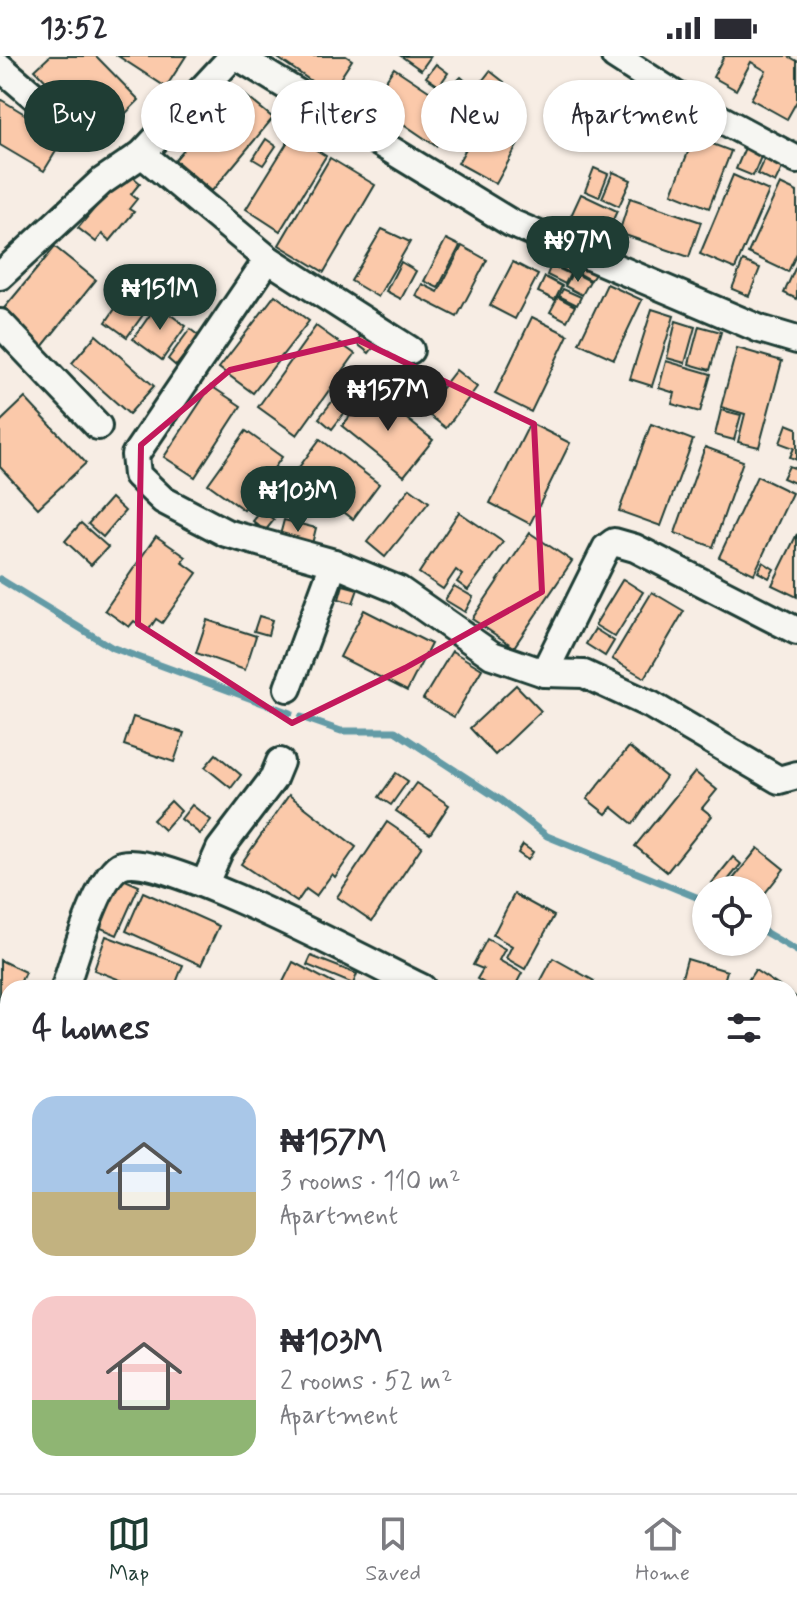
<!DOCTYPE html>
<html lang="en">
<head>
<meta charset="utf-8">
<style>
  :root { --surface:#fff; --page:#f2f2f3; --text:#2b2b33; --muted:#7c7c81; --line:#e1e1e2; --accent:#1f3d34 }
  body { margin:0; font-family:Mynerve,sans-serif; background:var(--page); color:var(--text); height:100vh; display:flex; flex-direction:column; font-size:30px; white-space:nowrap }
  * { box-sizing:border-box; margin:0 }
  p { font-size:26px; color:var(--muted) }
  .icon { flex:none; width:44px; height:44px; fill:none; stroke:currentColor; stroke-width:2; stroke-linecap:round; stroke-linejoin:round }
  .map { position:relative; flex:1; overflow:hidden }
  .details { position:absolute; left:0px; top:924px; width:798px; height:514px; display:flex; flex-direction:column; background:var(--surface); border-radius:24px 24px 0 0; box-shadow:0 2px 6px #0004 }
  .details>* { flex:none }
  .hud { position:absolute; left:24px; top:24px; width:750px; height:72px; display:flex; gap:16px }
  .fabs { position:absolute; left:692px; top:820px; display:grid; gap:16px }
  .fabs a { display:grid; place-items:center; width:80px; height:80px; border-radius:50%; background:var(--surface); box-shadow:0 2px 6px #0004; font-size:40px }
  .price { position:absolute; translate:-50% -68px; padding:0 18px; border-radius:28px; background:var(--accent); color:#fff; font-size:26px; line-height:52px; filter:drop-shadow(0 2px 4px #0008) }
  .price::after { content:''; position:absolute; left:50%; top:48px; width:24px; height:18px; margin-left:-12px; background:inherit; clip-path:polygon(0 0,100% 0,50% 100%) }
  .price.active { background:#222; color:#fff }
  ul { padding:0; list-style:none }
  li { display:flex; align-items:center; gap:24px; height:200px; padding:0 32px }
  li span { display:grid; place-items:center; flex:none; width:224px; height:160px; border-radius:24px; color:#555 }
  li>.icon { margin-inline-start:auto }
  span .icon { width:96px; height:96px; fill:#fffc; stroke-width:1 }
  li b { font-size:34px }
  h2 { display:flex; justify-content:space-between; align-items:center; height:96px; padding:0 32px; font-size:34px }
  .tag { padding:0 28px; border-radius:36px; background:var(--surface); box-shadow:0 2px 6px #0004; font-size:28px; line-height:72px }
  .tag.active { background:var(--accent); color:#fff }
  .status { display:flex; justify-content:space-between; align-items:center; height:56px; padding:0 40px; background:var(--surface); direction:ltr }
  .status svg { height:22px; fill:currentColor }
  .menu { display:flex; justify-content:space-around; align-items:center; height:112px; border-top:2px solid var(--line); background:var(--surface); font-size:22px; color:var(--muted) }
  .menu a { display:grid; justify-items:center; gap:4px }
  .menu .active { color:var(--accent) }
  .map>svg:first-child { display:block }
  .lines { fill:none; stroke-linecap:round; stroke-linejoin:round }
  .stream { stroke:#639ba6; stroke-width:7 }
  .building { fill:#fbc9aa; stroke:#1f3d34; stroke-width:2 }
  .street-casing { stroke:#1f3d34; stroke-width:32 }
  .street { stroke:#f6f6f2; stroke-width:26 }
  .marked { fill:none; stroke:#c2185b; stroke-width:6; stroke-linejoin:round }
</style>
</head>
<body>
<div class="status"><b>13:52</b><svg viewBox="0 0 49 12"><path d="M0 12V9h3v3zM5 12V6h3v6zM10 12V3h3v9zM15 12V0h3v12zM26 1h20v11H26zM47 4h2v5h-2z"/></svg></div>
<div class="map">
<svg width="797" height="1437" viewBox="0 0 797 1437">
  <rect width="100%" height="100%" fill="#f7ede4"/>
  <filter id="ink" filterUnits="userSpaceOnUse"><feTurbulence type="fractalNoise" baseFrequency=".0125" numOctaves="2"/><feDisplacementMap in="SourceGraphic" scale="16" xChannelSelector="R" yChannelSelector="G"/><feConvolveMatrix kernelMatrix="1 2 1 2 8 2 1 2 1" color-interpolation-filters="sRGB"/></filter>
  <g filter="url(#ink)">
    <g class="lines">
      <!-- stream -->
      <g class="stream">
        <polyline points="0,523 111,591 290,657"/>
        <polyline points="301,661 341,675 395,675 502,745 547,780 706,845"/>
        <polyline points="758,872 797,895"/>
      </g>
    </g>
    <!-- building -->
    <g class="building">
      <polygon points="50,0 96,0 139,44 101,82 35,14"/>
      <polygon points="118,0 186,0 166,31"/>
      <polygon points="275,0 346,0 352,4 330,38"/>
      <polygon points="401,0 431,0 421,14"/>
      <polygon points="724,0 788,0 797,5 797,45 787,63 751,43 766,15 751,6 736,34 713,21"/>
      <polygon points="436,8 448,17 439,30 426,21"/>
      <polygon points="394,12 459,55 436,90 371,46"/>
      <polygon points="490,15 504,26 484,53 469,42"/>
      <polygon points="461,21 470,29 462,38 452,30"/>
      <polygon points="235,31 273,62 212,135 175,104"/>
      <polygon points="0,43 64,82 44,115 0,89"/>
      <polygon points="480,67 518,88 496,128 458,107"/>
      <polygon points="292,79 326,100 280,175 246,153"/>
      <polygon points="694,81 731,95 709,152 672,137"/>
      <polygon points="266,83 276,90 263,109 253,103"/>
      <polygon points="746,89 763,96 753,120 736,113"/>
      <polygon points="766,99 784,108 775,127 757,118"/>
      <polygon points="330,102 375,129 324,216 279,189"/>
      <polygon points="594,112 608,118 599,141 585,135"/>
      <polygon points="126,115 140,127 131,138 137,143 129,153 134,156 110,185 102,178 96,186 78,172"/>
      <polygon points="613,116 631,124 619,150 602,142"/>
      <polygon points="733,119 769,135 735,213 700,198"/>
      <polygon points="780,128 797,136 797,197 788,216 748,197"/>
      <polygon points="581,138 617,155 606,179 570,162"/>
      <polygon points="630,142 701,166 689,201 619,177"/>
      <polygon points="382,173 410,186 378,241 351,225"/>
      <polygon points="446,183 460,190 438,232 424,225"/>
      <polygon points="462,190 487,204 457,261 416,240 422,228 438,236"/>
      <polygon points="55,191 96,224 42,291 1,256"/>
      <polygon points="558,197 576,208 570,217 552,207"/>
      <polygon points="743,205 760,212 749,240 732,233"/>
      <polygon points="401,206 416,215 401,243 386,235"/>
      <polygon points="513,206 538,219 515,263 490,250"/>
      <polygon points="577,208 595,218 591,224 573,214"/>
      <polygon points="797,208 797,243 784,237"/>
      <polygon points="551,209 570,218 565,228 547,219"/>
      <polygon points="573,216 590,225 582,239 565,230"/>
      <polygon points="545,221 562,230 555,244 538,236"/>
      <polygon points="607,228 642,244 614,303 579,287"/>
      <polygon points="563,233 581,241 577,249 559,240"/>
      <polygon points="128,234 150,249 127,281 106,266"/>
      <polygon points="275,239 309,265 253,337 219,312"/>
      <polygon points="558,241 575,250 567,265 550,256"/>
      <polygon points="157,249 186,270 162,304 133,283"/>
      <polygon points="652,253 674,260 652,330 630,323"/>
      <polygon points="532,261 568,279 531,356 495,338"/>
      <polygon points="676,265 695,271 685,307 667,302"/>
      <polygon points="316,270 355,298 297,379 258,351"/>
      <polygon points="699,270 721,276 710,314 689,308"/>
      <polygon points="190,273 199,280 176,310 168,303"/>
      <polygon points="362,278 376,288 369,297 356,287"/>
      <polygon points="96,279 154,330 129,358 72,307"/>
      <polygon points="737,292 782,305 759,391 738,386 745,358 721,351"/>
      <polygon points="666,305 711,318 700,356 672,348 675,337 659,332"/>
      <polygon points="456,314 477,331 446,372 424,355"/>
      <polygon points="211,330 241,350 195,421 164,401"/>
      <polygon points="371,334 433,384 404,420 342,370"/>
      <polygon points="339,337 352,347 332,373 319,362"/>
      <polygon points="25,342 86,407 38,452 0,411 0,366"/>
      <polygon points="721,354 741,359 734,384 715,379"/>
      <polygon points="530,367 570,387 530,468 490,447"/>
      <polygon points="651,368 693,384 661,470 619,455"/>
      <polygon points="787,368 797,372 797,404 790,401 794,392 780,387"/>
      <polygon points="246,375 282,401 244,454 208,428"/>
      <polygon points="320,383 379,428 353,463 294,418"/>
      <polygon points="705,391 743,405 713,491 675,477"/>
      <polygon points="789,410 797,413 797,428 783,422"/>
      <polygon points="757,420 792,437 754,518 719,501"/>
      <polygon points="410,432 429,446 385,501 367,486"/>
      <polygon points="111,442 125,455 103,481 88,468"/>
      <polygon points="262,454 274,464 265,475 253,465"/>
      <polygon points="459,456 503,486 468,534 457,526 462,519 456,514 443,533 419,517"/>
      <polygon points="284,464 316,472 311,492 279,483"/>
      <polygon points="81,467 108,491 91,509 65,485"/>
      <polygon points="530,477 572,505 514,591 472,563"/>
      <polygon points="797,478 797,541 772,529"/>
      <polygon points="156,480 186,501 182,506 197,517 162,567 156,563 148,575 134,565 129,571 105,554"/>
      <polygon points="763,506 774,513 769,522 758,516"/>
      <polygon points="623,523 643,536 615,581 595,569"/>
      <polygon points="343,529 358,533 353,547 339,543"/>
      <polygon points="454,530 473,541 465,556 445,544"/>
      <polygon points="652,536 684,555 645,622 612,603"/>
      <polygon points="364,554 431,588 407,635 340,601"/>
      <polygon points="259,560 272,564 268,579 254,575"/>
      <polygon points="207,564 256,580 245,614 196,597"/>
      <polygon points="595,573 614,585 605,600 586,588"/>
      <polygon points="452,595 482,613 454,661 423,643"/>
      <polygon points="516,629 541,655 495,699 470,672"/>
      <polygon points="133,661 184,677 174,706 124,689"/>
      <polygon points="629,691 666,721 633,768 612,751 606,758 587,743"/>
      <polygon points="216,698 241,719 231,732 205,711"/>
      <polygon points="695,716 717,734 702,752 712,760 667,816 635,790"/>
      <polygon points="396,717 408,725 391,749 379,741"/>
      <polygon points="416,727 449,749 430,778 396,755"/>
      <polygon points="289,739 356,791 335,821 332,818 316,840 306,833 297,846 241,808"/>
      <polygon points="171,745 181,755 164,774 153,764"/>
      <polygon points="192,749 211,764 200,778 181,763"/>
      <polygon points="387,766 422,790 372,865 337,841"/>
      <polygon points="523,789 533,796 528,804 518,797"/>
      <polygon points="758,792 784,813 758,846 758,834 735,834 729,828"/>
      <polygon points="733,801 741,808 720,834 712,827"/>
      <polygon points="116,820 139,830 117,879 94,869"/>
      <polygon points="143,836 219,870 201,909 126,875"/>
      <polygon points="514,838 554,860 525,913 506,902 512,890 493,879"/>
      <polygon points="106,880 183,909 174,932 141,932 94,914"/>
      <polygon points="487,883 505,893 499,904 522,917 514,932 493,932 477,923 483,913 473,909"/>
      <polygon points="311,900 357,918 353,928 307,909"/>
      <polygon points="553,902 594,925 590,932 537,932"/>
      <polygon points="687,903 727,915 722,932 679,932"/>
      <polygon points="0,904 25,916 18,932 8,932 8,953 0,970"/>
      <polygon points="293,906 338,930 338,932 280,932"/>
      <polygon points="755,914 779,930 777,932 743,932"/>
      <polygon points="790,937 797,942 797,970 790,981"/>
      <polygon points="0,980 8,984 5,1001 0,999"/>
      <polygon points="790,1067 797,1068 797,1082 790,1081"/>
      <polygon points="8,1135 8,1191 0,1187 0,1150"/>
      <polygon points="0,1211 8,1215 8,1257 0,1253"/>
      <rect x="790" y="1223" width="7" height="85"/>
      <polygon points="0,1275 8,1278 8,1319 0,1316"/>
      <polygon points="790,1327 797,1327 797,1396 790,1395"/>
      <rect x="790" y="1399" width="7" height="22"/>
      <polygon points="8,1410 8,1430 43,1430 40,1437 0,1437"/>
      <polygon points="48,1430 97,1430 93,1437 45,1437"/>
      <polygon points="317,1430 361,1430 357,1437 330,1437"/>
      <polygon points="415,1430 422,1430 442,1437 413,1437"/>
    </g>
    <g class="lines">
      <defs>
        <g id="street">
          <polyline points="237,0 511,167 760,273 797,284"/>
          <polyline points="615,0 674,38 797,104"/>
          <polyline points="0,11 63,65"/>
          <polyline points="142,98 268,203 410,294"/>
          <polyline points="268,203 135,399 137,419 163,444 226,477 334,507 399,534 492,599 544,617 584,618 651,649 779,724 797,719"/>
          <polyline points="0,220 101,126 142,98 233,0"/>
          <polyline points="0,267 98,370"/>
          <polyline points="544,617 606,492 614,486 635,492 797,575"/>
          <polyline points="288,632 334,507"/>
          <polyline points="205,827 220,793 273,723 280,706"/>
          <path d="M65,932c8,-26 32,-108 54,-122 34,-20 259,101 303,122"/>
          <polyline points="790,1050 797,1051"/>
          <polyline points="0,1097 8,1081"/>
          <polyline points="790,1195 797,1195"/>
          <polyline points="600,1430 608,1437"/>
          <polyline points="130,1437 133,1430"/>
          <polyline points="380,1437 383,1430"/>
          <polyline points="627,1437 721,1434 775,1437"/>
        </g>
      </defs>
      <!-- street casing -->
      <use href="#street" class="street-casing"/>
      <!-- street -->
      <use href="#street" class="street"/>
    </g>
  </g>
  <!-- marked area -->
  <path class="marked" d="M358,284l176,84 8,168 -137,76 -113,55 -154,-99 3,-179 89,-75z"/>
</svg>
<div class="fabs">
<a><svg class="icon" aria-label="locate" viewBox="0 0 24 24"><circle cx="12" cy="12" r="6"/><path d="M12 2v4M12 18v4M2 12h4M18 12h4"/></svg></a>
</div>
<b class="price" style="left:578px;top:228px">₦97M</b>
<b class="price" style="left:160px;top:276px">₦151M</b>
<b class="price active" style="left:388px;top:377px">₦157M</b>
<b class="price" style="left:298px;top:478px">₦103M</b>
<div class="hud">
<a class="tag active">Buy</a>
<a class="tag">Rent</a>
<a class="tag">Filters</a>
<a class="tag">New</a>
<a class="tag">Apartment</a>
</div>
<section class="details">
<h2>4 homes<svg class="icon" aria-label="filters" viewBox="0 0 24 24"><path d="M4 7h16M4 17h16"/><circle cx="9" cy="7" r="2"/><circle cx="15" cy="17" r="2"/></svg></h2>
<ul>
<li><span style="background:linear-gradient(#a9c7e8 60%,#c2b280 0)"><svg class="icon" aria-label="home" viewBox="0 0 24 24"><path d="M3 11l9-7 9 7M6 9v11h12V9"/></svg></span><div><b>₦157M</b><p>3 rooms · 110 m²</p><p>Apartment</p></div></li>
<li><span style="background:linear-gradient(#f6c9c9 65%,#8fb573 0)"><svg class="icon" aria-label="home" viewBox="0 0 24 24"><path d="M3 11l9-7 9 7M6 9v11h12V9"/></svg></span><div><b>₦103M</b><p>2 rooms · 52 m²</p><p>Apartment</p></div></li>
</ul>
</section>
</div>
<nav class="menu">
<a class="active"><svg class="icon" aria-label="map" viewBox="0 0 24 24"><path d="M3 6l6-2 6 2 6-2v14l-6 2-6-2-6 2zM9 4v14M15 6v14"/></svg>Map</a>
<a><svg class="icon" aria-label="saved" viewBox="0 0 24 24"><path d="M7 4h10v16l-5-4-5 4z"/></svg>Saved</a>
<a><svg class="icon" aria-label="home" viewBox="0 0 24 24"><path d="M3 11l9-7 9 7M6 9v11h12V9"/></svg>Home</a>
</nav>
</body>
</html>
